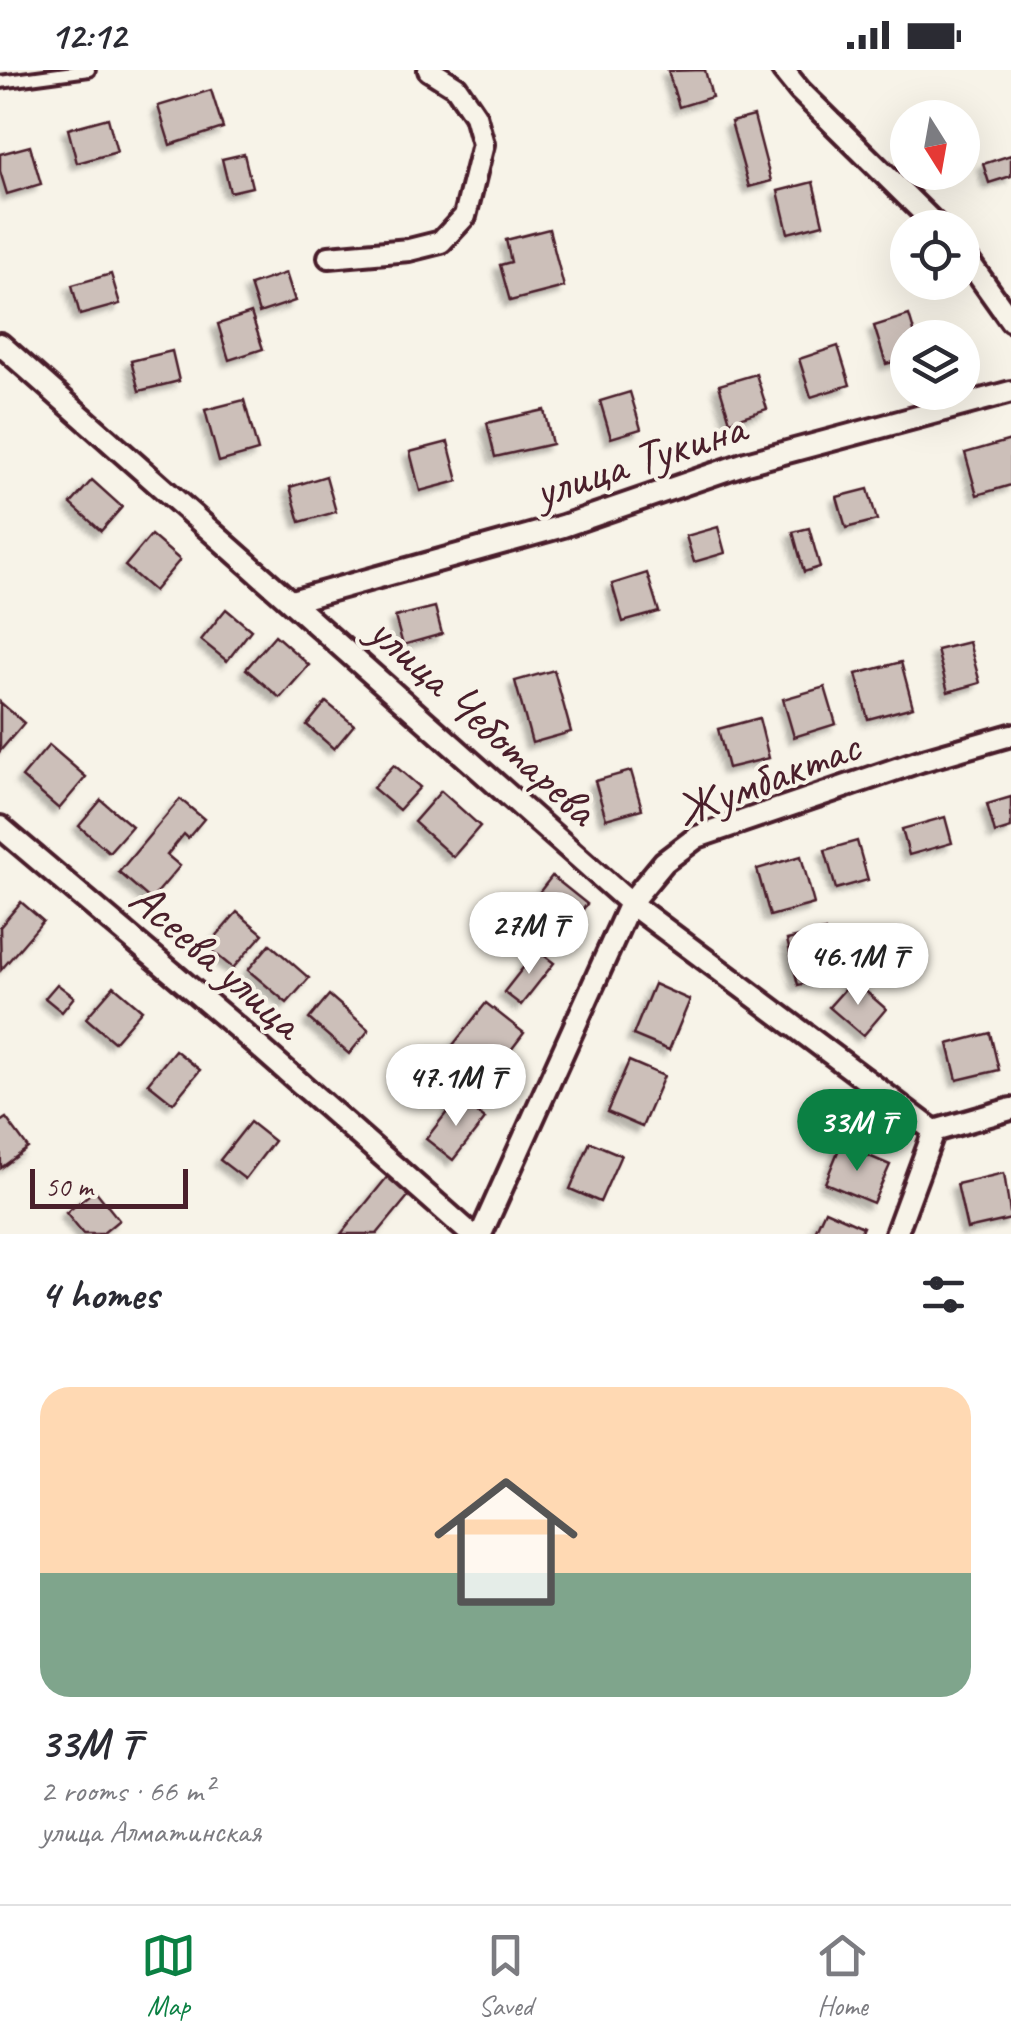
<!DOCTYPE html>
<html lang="en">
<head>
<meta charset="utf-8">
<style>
  :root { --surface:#fff; --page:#f7f7f7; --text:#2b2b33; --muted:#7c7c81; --line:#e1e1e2; --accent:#0b8043 }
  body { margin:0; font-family:Caveat,sans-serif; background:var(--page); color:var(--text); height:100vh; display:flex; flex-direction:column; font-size:38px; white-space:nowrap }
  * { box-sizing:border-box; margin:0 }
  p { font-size:32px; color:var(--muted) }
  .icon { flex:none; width:55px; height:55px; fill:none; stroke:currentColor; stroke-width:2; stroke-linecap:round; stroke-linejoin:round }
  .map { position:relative; height:1164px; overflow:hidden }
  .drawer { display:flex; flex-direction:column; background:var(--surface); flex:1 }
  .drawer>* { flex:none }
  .needle { width:65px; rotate:169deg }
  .buttons { position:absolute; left:890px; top:30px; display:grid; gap:20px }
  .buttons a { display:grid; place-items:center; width:90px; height:90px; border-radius:50%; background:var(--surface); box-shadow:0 10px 40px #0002; font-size:50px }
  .scale { position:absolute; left:30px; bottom:25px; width:158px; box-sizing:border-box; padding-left:10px; border:5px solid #4a1f2b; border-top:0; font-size:28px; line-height:35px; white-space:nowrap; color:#4a1f2b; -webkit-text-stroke:8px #f7f3e8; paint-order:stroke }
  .price { position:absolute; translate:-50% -85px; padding:0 22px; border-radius:35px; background:#fff; color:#222; font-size:32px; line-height:65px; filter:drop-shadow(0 2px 5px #0008) }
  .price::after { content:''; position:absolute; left:50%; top:60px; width:30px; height:22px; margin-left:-15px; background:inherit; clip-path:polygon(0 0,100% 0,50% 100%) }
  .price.on { background:var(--accent); color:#fff }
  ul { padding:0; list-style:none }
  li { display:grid; align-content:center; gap:20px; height:530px; padding:0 40px }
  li+li { border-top:2px solid var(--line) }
  li span { display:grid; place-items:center; height:310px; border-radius:30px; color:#555 }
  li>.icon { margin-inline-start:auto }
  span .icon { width:180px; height:180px; fill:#fffc; stroke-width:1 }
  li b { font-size:42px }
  h2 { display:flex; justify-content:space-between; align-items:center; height:120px; padding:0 40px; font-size:42px }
  .status { display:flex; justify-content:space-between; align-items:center; height:70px; padding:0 50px; background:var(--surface); direction:ltr }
  .status svg { height:28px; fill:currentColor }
  .tab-bar { display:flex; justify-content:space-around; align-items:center; height:140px; border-top:2px solid var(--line); background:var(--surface); font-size:28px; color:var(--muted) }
  .tab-bar a { display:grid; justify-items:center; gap:5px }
  .tab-bar .on { color:var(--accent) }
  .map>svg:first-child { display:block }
  .building { fill:#ccbfb9; stroke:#4a1f2b; stroke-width:2.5; filter:url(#shadow) }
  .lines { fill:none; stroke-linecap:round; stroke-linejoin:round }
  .lane-casing { stroke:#4a1f2b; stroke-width:18 }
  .street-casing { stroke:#4a1f2b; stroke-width:28 }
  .lane { stroke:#f7f3e8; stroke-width:10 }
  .street { stroke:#f7f3e8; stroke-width:20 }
  .labels { text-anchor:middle; stroke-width:8; stroke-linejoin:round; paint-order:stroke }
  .street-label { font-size:48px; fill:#4a1f2b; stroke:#f7f3e8 }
</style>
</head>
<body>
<div class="status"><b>12:12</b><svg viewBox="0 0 49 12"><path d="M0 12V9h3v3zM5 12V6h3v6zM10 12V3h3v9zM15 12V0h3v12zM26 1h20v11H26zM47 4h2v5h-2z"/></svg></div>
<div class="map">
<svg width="1011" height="1164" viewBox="0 0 1011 1164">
  <defs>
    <filter id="shadow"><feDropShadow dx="-5.5" dy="5.5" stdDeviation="2.5" flood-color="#0004"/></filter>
  </defs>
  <rect width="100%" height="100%" fill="#f7f3e8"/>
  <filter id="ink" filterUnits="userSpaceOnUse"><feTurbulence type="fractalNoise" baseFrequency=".01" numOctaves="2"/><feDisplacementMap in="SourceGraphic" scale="20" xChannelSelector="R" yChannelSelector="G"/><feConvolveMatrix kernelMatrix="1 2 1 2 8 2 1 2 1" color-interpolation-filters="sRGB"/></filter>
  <g filter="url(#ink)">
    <!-- building -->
    <g class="building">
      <polygon points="705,0 712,27 679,37 668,1"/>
      <polygon points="211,20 223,58 170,75 158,36"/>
      <polygon points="754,46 771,111 749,117 731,52"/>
      <polygon points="108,48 117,82 77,93 68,59"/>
      <polygon points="30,76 41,114 7,124 0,101 0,84"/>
      <polygon points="244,84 252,117 230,122 222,89"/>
      <polygon points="1011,85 1011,106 989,113 983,94"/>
      <polygon points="813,112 823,154 788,163 778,121"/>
      <polygon points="549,159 564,217 510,231 500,195 511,192 506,170"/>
      <polygon points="286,203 295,231 259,243 250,215"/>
      <polygon points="111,204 120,234 80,245 72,215"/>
      <polygon points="251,243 263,279 229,290 218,254"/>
      <polygon points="909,245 916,268 908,268 908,288 886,294 874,256"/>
      <polygon points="838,276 850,315 811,327 799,289"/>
      <polygon points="172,281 179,311 139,321 131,291"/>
      <polygon points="756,304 767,339 730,351 719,315"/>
      <polygon points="630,322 641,359 611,368 600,331"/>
      <polygon points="244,330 258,381 219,392 205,340"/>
      <polygon points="544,340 552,374 495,387 487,353"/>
      <polygon points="1011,370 1011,415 977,425 965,383"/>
      <polygon points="448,372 458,411 420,421 410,382"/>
      <polygon points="326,406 336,442 300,452 290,417"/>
      <polygon points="92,410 122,437 101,461 71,434"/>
      <polygon points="868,419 877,450 846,458 837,427"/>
      <polygon points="718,457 725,483 694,492 686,466"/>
      <polygon points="809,458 820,497 804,502 793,462"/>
      <polygon points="151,465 180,490 154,521 125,496"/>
      <polygon points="647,503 659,542 623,552 612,514"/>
      <polygon points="435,537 442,564 403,575 395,547"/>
      <polygon points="226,539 251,560 227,591 201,570"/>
      <polygon points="275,565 309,595 280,628 246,599"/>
      <polygon points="969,572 980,613 948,622 937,580"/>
      <polygon points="901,592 913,637 868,649 856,604"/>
      <polygon points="554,600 571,662 532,673 515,611"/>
      <polygon points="825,617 836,654 794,667 783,629"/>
      <polygon points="0,632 24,653 0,681"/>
      <polygon points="326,632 354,655 334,679 307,655"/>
      <polygon points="759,648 769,688 728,698 718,659"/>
      <polygon points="49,675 86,707 59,739 22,707"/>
      <polygon points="394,695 420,717 399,740 373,718"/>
      <polygon points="631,701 642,739 606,749 595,711"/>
      <polygon points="441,721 480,756 453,787 414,752"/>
      <polygon points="1011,727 1011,758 995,763 987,734"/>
      <polygon points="180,729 204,749 188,768 184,764 167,785 180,796 151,830 119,802"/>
      <polygon points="101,730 132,756 109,782 79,756"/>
      <polygon points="945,747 952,773 909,785 902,759"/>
      <polygon points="857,771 868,810 836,819 825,780"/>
      <polygon points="801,786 814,834 770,846 757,799"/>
      <polygon points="552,806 587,834 560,870 524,842"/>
      <polygon points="21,832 43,851 1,900 0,857"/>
      <polygon points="237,842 263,864 233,898 207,877"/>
      <polygon points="825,861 836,906 798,915 787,870"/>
      <polygon points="270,874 309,908 287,933 248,900"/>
      <polygon points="537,880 554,893 521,935 504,922"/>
      <polygon points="853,910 886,939 863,966 829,937"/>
      <polygon points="57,914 74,927 62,942 45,928"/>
      <polygon points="654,914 690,930 669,980 633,965"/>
      <polygon points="114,916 142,940 114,972 86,948"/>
      <polygon points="329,925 369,960 349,984 309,949"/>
      <polygon points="486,933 524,963 492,1005 453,975"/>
      <polygon points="990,963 999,1000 957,1010 948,974"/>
      <polygon points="175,980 200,1000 173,1033 148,1013"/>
      <polygon points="629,991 664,1006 642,1057 607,1042"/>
      <polygon points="458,1028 485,1049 453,1090 426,1069"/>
      <polygon points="6,1048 28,1078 1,1098 0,1052"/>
      <polygon points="250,1052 274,1071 245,1109 220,1090"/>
      <polygon points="590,1072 621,1085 600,1132 570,1119"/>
      <polygon points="841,1074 890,1095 873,1133 825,1113"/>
      <polygon points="1004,1103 1011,1149 967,1159 957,1114"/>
      <polygon points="388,1106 410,1124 377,1164 341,1164"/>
      <polygon points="95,1120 119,1150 102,1164 83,1164 66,1143"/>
      <polygon points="825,1140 863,1157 860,1164 814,1164"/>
    </g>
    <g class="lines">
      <defs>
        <polyline id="lane" points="0,12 89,0"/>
        <g id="street">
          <polyline points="783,0 800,21 939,158"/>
          <polyline points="962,182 1011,251"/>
          <polyline points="329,187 409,180 441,172 465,146 483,74 475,45 456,17 429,0"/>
          <polyline points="0,274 630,833 934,1061"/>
          <polyline points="292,531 563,456 746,393 1011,322"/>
          <polyline points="0,757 241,961 471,1164"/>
          <polyline points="481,1164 630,833 664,792 697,767 920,691 1011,665"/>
          <polyline points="896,1164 934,1061 1011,1039"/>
        </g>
      </defs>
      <!-- lane casing -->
      <use href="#lane" class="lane-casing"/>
      <!-- street casing -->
      <use href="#street" class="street-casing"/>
      <!-- lane -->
      <use href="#lane" class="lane"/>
      <!-- street -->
      <use href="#street" class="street"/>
    </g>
  </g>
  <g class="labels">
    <!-- street labels -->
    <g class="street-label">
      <text transform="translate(639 388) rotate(-18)" y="17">улица Тукина</text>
      <text transform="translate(484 649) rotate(42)" y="17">улица Чеботарева</text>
      <text transform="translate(767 707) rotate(-21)" y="17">Жумбактас</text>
      <text transform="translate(217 889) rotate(41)" y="17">Асеева улица</text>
    </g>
  </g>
</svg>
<div class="buttons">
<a><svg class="needle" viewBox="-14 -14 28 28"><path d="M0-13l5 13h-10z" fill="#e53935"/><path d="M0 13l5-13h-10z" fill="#7c7c81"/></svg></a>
<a><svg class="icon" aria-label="locate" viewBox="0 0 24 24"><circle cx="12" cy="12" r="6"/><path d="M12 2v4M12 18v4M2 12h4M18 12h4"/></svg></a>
<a><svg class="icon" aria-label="layers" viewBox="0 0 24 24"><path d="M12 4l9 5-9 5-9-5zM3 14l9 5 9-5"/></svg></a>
</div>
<div class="scale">50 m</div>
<b class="price" style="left:529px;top:907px">27M ₸</b>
<b class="price" style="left:858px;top:938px">46.1M ₸</b>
<b class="price" style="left:456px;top:1059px">47.1M ₸</b>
<b class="price on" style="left:857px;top:1104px">33M ₸</b>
</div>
<section class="drawer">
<h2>4 homes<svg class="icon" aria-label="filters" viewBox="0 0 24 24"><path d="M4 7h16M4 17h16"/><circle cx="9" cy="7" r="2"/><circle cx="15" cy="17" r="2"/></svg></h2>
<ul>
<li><span style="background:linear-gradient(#ffd9b3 60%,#7fa58c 0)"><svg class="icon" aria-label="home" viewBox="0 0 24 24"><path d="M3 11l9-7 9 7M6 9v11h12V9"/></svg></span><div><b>33M ₸</b><p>2 rooms · 66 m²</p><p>улица Алматинская</p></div></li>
</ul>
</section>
<nav class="tab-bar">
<a class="on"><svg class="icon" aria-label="map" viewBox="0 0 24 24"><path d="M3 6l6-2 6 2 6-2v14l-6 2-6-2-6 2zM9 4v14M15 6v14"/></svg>Map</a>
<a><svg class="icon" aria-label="saved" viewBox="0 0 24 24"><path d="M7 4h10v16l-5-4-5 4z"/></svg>Saved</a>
<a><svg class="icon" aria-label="home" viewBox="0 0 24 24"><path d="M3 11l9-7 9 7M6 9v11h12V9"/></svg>Home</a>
</nav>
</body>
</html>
